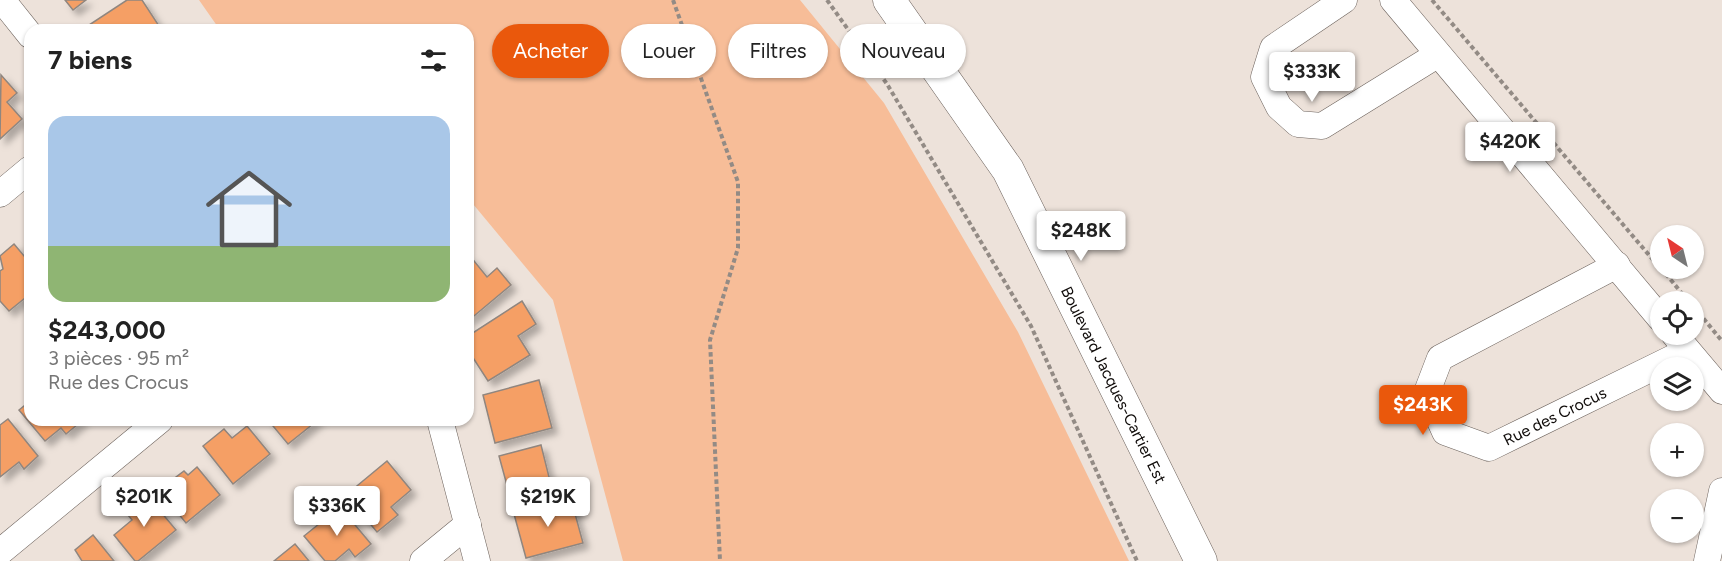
<!DOCTYPE html>
<html lang="fr">
<head>
<meta charset="utf-8">
<style>
  :root { --surface:#fff; --page:#f6f6f6; --text:#222; --muted:#767676; --line:#e0e0e0; --accent:#ea580c }
  body { margin:0; font-family:Figtree,sans-serif; background:var(--page); color:var(--text); height:100vh; display:flex; flex-direction:column; font-size:22px; white-space:nowrap }
  * { box-sizing:border-box; margin:0 }
  p { font-size:20px; color:var(--muted) }
  .icon { flex:none; width:33px; height:33px; fill:none; stroke:currentColor; stroke-width:2; stroke-linecap:round; stroke-linejoin:round }
  .map { position:relative; flex:1; overflow:hidden }
  .side { position:absolute; left:24px; top:24px; width:450px; height:402px; display:flex; flex-direction:column; background:var(--surface); border-radius:18px; box-shadow:0 2px 4px #0004 }
  .side>* { flex:none }
  .hud { position:absolute; left:492px; top:24px; width:570px; height:54px; display:flex; gap:12px }
  .needle { width:39px; rotate:325deg }
  .tools { position:absolute; left:1650px; top:225px; display:grid; gap:12px }
  .tools a { display:grid; place-items:center; width:54px; height:54px; border-radius:50%; background:var(--surface); box-shadow:0 2px 4px #0004; font-size:30px }
  .price { position:absolute; translate:-50% -51px; padding:0 14px; border-radius:6px; background:#fff; color:#222; font-size:20px; line-height:39px; filter:drop-shadow(0 2px 3px #0008) }
  .price::after { content:''; position:absolute; left:50%; top:36px; width:18px; height:14px; margin-left:-9px; background:inherit; clip-path:polygon(0 0,100% 0,50% 100%) }
  .price.on { background:var(--accent); color:#fff }
  ul { padding:0; list-style:none }
  li { display:grid; align-content:center; gap:12px; height:318px; padding:0 24px }
  li+li { border-top:2px solid var(--line) }
  li span { display:grid; place-items:center; height:186px; border-radius:18px; color:#555 }
  li>.icon { margin-inline-start:auto }
  span .icon { width:108px; height:108px; fill:#fffc; stroke-width:1 }
  li b { font-size:26px }
  h2 { display:flex; justify-content:space-between; align-items:center; height:72px; padding:0 24px; font-size:26px }
  .pill { padding:0 21px; border-radius:27px; background:var(--surface); box-shadow:0 2px 4px #0004; font-size:21px; line-height:54px }
  .pill.on { background:var(--accent); color:#fff }
  .map>svg:first-child { display:block }
  .green { fill:#f7bd98 }
  .building { fill:#f59f65; stroke:#90867f; stroke-width:1.5; filter:url(#shadow) }
  .lines { fill:none; stroke-linecap:round; stroke-linejoin:round }
  .minor-casing { stroke:#6c625c; stroke-width:27 }
  .major-casing { stroke:#6c625c; stroke-width:33 }
  .path { stroke:#938b85; stroke-width:4; stroke-dasharray:4.5 3; stroke-linecap:butt }
  .minor { stroke:#fff; stroke-width:26 }
  .major { stroke:#fff; stroke-width:32 }
  .labels { text-anchor:middle; stroke-width:5; stroke-linejoin:round; paint-order:stroke }
  .street-label { font-size:16px; fill:#0f0b09; stroke:#fff }
</style>
</head>
<body>
<div class="map">
<svg width="1722" height="561" viewBox="0 0 1722 561">
  <defs>
    <filter id="shadow"><feDropShadow dx="5.5" dy="5.5" stdDeviation="3" flood-color="#0004"/></filter>
  </defs>
  <rect width="100%" height="100%" fill="#ede2da"/>
  <!-- green -->
  <polygon class="green" points="199,0 800,0 884,103 1018,332 1129,561 623,561 553,300 468,198 468,30 220,30"/>
  <!-- building -->
  <g class="building">
    <polygon points="65,0 86,0 73,10"/>
    <polygon points="127,0 142,0 161,29 88,30 86,27"/>
    <polygon points="1,75 17,93 7,102 22,119 0,139"/>
    <polygon points="14,244 30,263 30,294 9,311 0,301 0,271 3,269 0,256"/>
    <polygon points="470,256 487,277 497,268 511,285 468,321 468,258"/>
    <polygon points="522,301 536,324 518,336 530,355 488,381 468,350 468,336"/>
    <polygon points="539,380 552,428 495,443 483,395"/>
    <polygon points="30,401 30,420 83,420 66,434 61,428 45,441 19,410"/>
    <polygon points="8,419 38,456 24,469 19,462 0,477 0,425"/>
    <polygon points="268,420 318,420 288,444"/>
    <polygon points="247,426 270,454 233,484 203,446 224,429 232,438"/>
    <polygon points="541,445 552,489 511,500 499,456"/>
    <polygon points="387,461 411,490 391,507 398,515 377,532 346,495"/>
    <polygon points="197,467 220,495 186,523 159,490 184,471 188,475"/>
    <polygon points="145,493 176,530 138,561 135,561 114,535 132,520 124,510"/>
    <polygon points="571,499 583,543 526,558 514,514"/>
    <polygon points="340,507 371,544 355,557 349,549 335,561 325,561 304,536"/>
    <polygon points="93,535 114,561 82,561 75,550"/>
    <polygon points="295,544 309,561 274,561"/>
  </g>
  <g class="lines">
    <defs>
      <g id="minor">
        <polyline points="2,0 30,35"/>
        <polyline points="1344,0 1273,48 1264,77 1279,107 1298,124 1322,126 1437,55"/>
        <polyline points="1393,0 1660,318"/>
        <polyline points="0,194 30,169"/>
        <path id="s1" d="M1617,265l-177,93 -13,34 18,40 44,16 198,-97"/>
        <polyline points="1674,334 1722,391"/>
        <polyline points="440,420 477,561"/>
        <polyline points="0,552 160,420"/>
        <polyline points="423,561 468,524"/>
        <polyline points="1707,561 1722,491"/>
      </g>
      <g id="major">
        <path id="s2" d="M889,0l119,170 193,391"/>
      </g>
    </defs>
    <!-- minor casing -->
    <use href="#minor" class="minor-casing"/>
    <!-- major casing -->
    <use href="#major" class="major-casing"/>
    <!-- path -->
    <g class="path">
      <polyline points="673,0 738,182 738,248 710,340 720,561"/>
      <polyline points="827,0 887,84 1031,326 1137,561"/>
      <polyline points="1432,0 1660,268"/>
      <polyline points="1661,268 1689,302"/>
      <polyline points="1694,307 1722,341"/>
    </g>
    <!-- minor -->
    <use href="#minor" class="minor"/>
    <!-- major -->
    <use href="#major" class="major"/>
  </g>
  <g class="labels">
    <!-- street labels -->
    <g class="street-label">
      <text dy="6" stroke="none"><textPath href="#s2" startOffset="447">Boulevard Jacques-Cartier Est</textPath></text>
      <text dy="6" stroke="none"><textPath href="#s1" startOffset="400">Rue des Crocus</textPath></text>
    </g>
  </g>
</svg>
<div class="tools">
<a><svg class="needle" viewBox="-14 -14 28 28"><path d="M0-13l5 13h-10z" fill="#e53935"/><path d="M0 13l5-13h-10z" fill="#767676"/></svg></a>
<a><svg class="icon" aria-label="locate" viewBox="0 0 24 24"><circle cx="12" cy="12" r="6"/><path d="M12 2v4M12 18v4M2 12h4M18 12h4"/></svg></a>
<a><svg class="icon" aria-label="layers" viewBox="0 0 24 24"><path d="M12 4l9 5-9 5-9-5zM3 14l9 5 9-5"/></svg></a>
<a>+</a>
<a>−</a>
</div>
<b class="price" style="left:1312px;top:103px">$333K</b>
<b class="price" style="left:1510px;top:173px">$420K</b>
<b class="price" style="left:1081px;top:262px">$248K</b>
<b class="price on" style="left:1423px;top:436px">$243K</b>
<b class="price" style="left:144px;top:528px">$201K</b>
<b class="price" style="left:548px;top:528px">$219K</b>
<b class="price" style="left:337px;top:537px">$336K</b>
<div class="hud">
<a class="pill on">Acheter</a>
<a class="pill">Louer</a>
<a class="pill">Filtres</a>
<a class="pill">Nouveau</a>
</div>
<section class="side">
<h2>7 biens<svg class="icon" aria-label="filters" viewBox="0 0 24 24"><path d="M4 7h16M4 17h16"/><circle cx="9" cy="7" r="2"/><circle cx="15" cy="17" r="2"/></svg></h2>
<ul>
<li><span style="background:linear-gradient(#a9c7e8 70%,#8fb573 0)"><svg class="icon" aria-label="home" viewBox="0 0 24 24"><path d="M3 11l9-7 9 7M6 9v11h12V9"/></svg></span><div><b>$243,000</b><p>3 pièces · 95 m²</p><p>Rue des Crocus</p></div></li>
</ul>
</section>
</div>
</body>
</html>
